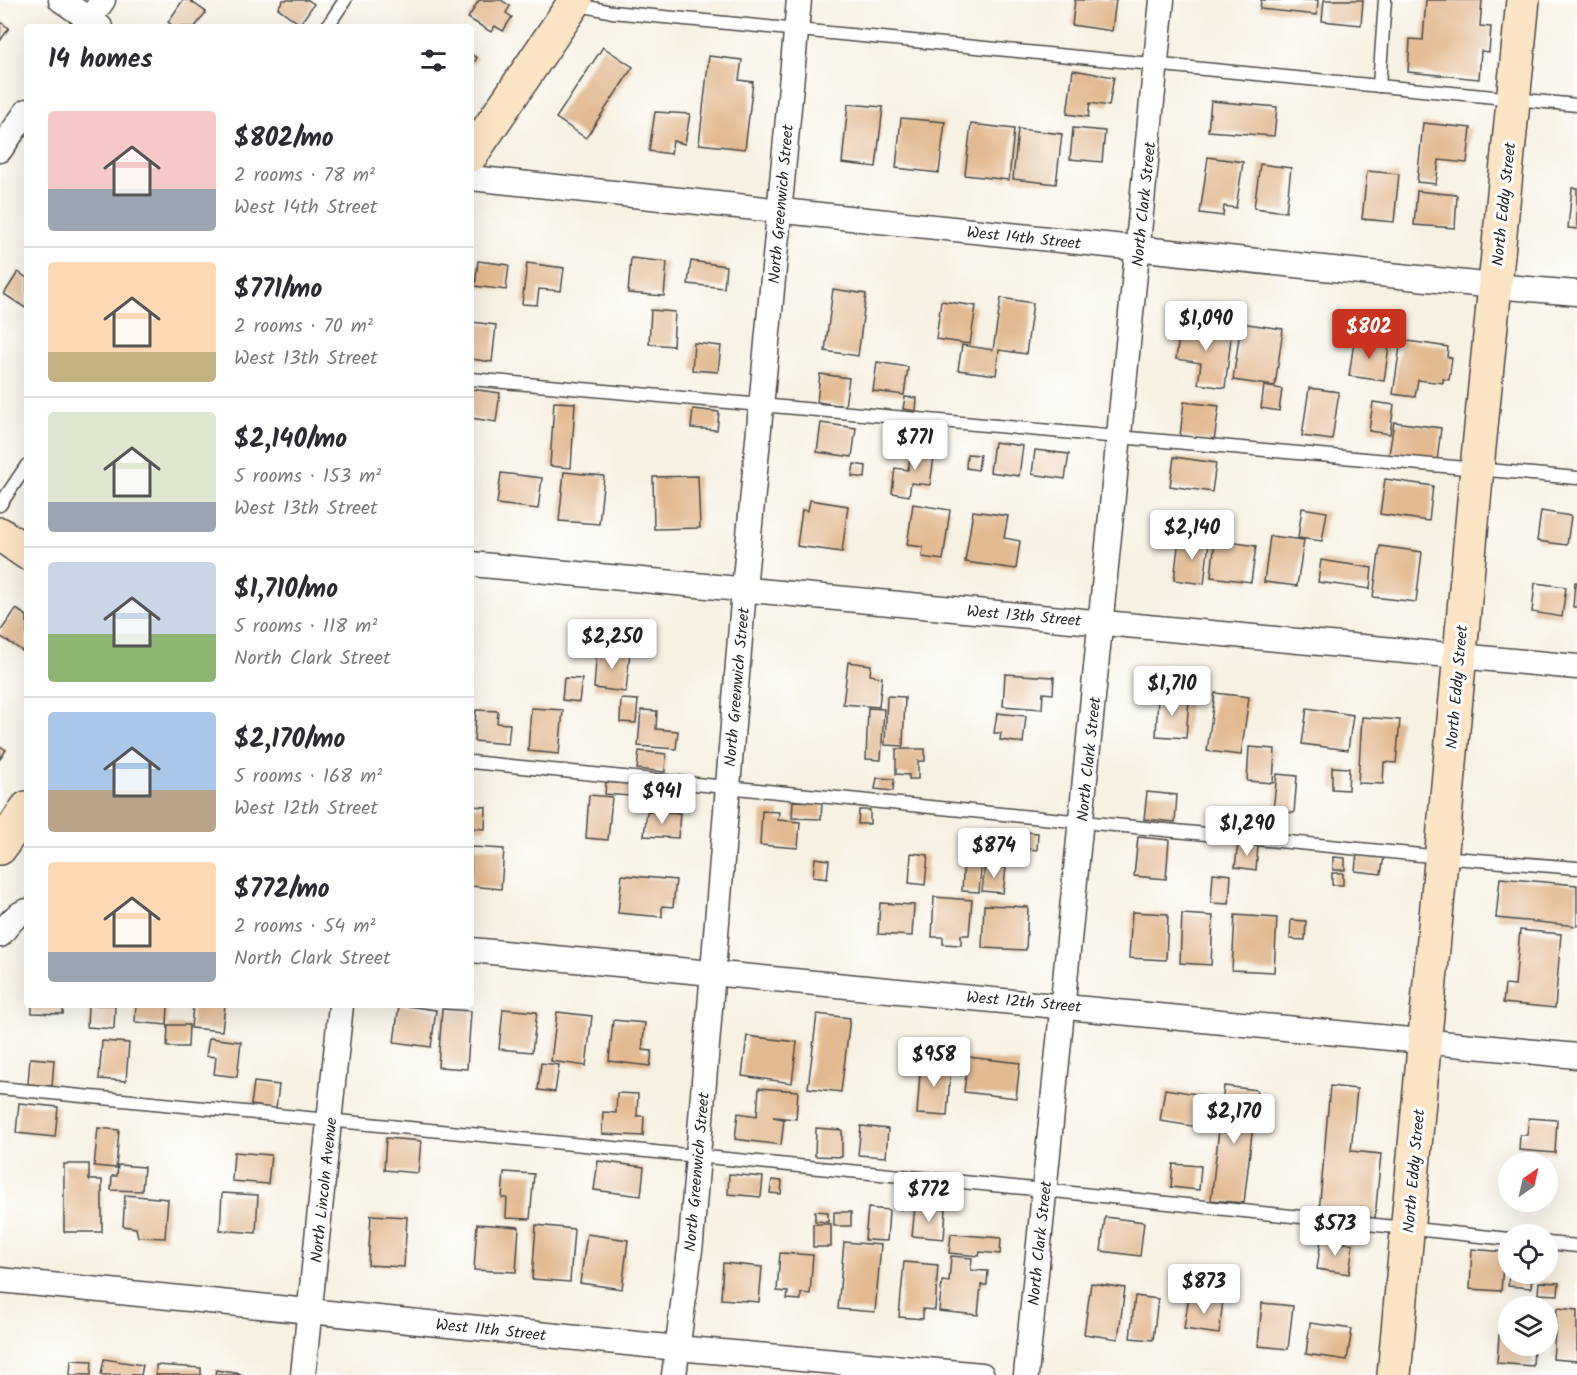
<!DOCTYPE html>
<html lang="en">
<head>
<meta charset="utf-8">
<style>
  :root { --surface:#fff; --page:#f7f7f7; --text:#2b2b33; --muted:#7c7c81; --line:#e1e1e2; --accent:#c8321e }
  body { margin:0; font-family:Kalam,sans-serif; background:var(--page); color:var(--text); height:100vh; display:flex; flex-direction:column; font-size:22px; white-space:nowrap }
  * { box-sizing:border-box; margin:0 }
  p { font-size:20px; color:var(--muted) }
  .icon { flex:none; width:33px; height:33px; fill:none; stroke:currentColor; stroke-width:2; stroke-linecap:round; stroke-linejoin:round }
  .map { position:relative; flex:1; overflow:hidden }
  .details { position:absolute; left:24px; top:24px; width:450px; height:984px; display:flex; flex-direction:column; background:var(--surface); border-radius:6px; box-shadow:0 6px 24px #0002 }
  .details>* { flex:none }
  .needle { width:39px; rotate:34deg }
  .tools { position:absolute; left:1498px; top:1152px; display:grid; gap:12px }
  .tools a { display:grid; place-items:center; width:60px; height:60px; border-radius:50%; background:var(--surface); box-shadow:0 6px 24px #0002; font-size:30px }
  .price { position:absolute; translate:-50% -51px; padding:0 14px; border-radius:6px; background:#fff; color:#222; font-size:20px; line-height:39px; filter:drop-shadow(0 2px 3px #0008) }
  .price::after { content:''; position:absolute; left:50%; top:36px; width:18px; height:14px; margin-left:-9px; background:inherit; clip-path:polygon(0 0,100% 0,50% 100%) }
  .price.selected { background:var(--accent); color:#fff }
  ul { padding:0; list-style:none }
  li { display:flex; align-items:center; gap:18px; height:150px; padding:0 24px }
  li+li { border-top:2px solid var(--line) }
  li span { display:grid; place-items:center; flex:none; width:168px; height:120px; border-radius:6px; color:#555 }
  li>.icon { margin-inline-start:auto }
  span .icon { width:72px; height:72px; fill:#fffc; stroke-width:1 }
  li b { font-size:26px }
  h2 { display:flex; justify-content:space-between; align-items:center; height:72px; padding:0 24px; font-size:26px }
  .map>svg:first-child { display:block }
  .building { fill:#e2ba91 }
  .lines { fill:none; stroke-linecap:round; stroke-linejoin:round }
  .service-casing { stroke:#4a4946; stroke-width:15 }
  .minor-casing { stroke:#4a4946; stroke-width:27 }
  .secondary-casing { stroke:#4a4946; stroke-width:36 }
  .service { stroke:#fff; stroke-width:12 }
  .minor { stroke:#fff; stroke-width:24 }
  .secondary { stroke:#fce5c4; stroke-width:33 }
  .labels { text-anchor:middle; stroke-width:6; stroke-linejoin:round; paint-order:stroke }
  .street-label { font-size:16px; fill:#2b2b2b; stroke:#fff }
</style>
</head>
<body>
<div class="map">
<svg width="1577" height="1375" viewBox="0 0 1577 1375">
  <rect width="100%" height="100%" fill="#fff"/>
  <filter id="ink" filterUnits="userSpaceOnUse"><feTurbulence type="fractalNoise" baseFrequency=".0167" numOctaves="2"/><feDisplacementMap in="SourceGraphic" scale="12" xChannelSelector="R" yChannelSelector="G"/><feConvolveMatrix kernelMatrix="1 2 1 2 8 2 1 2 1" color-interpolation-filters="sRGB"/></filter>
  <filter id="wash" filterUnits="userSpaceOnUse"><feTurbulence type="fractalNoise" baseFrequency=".008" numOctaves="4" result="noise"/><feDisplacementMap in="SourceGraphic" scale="24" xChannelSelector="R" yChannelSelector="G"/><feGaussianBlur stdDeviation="1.35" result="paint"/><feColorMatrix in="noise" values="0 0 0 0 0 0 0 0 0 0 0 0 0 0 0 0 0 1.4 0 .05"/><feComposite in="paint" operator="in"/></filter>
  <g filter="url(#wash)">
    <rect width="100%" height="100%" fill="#f7f1e2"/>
    <g id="blocks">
      <!-- building -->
      <g class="building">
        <polygon points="183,0 189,0 206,12 195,27 175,27 168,22"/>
        <polygon points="283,0 308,0 314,4 300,24 278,8"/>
        <polygon points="479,0 501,0 510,6 506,13 512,17 503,31 495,26 491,32 468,18"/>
        <polygon points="1075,0 1116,0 1112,31 1072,25"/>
        <polygon points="1261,0 1318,0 1317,15 1260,9"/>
        <polygon points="1324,0 1363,0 1361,25 1322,21"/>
        <polygon points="1426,0 1482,0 1480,26 1491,27 1489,52 1481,51 1479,79 1408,72 1410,39 1423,40"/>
        <polygon points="0,22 9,28 0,41"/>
        <polygon points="603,47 633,67 586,138 556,118"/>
        <polygon points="471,54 477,58 471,67"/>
        <polygon points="709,56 742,60 739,80 753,82 745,149 699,144"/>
        <polygon points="1073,70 1114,77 1109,106 1090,103 1088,117 1067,114"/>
        <polygon points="1211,101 1277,107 1274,136 1208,131"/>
        <polygon points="848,104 883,107 876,167 842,163"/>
        <polygon points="655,112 690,114 685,144 673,141 671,154 649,151"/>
        <polygon points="901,118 945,122 939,173 896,168"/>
        <polygon points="1423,123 1471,128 1467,163 1439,160 1436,184 1417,182"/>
        <polygon points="971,124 1014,129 1009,180 965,175"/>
        <polygon points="1073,128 1105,131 1102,162 1070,159"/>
        <polygon points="1018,129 1062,134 1056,184 1013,179"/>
        <polygon points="1208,157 1243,162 1236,208 1224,206 1223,216 1200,213"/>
        <polygon points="1260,164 1291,168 1286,212 1254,208"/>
        <polygon points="1367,171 1399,174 1394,222 1362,219"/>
        <polygon points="1572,188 1577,188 1577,229 1568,228"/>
        <polygon points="1417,191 1457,195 1455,228 1414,225"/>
        <polygon points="631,258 667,262 664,296 628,293"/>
        <polygon points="478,261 509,265 506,290 475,286"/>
        <polygon points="691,261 726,266 724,288 688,284"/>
        <polygon points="527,263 564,268 561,291 539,289 537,305 522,304"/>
        <polygon points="18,272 27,278 27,309 4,294"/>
        <polygon points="833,289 866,294 858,356 825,351"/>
        <polygon points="1001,298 1033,303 1026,354 999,350 996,375 958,370 962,345 993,350"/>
        <polygon points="941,301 976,306 970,344 936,339"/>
        <polygon points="651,310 675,312 673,346 649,344"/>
        <polygon points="471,322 496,325 492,362 471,359"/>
        <polygon points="1181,323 1232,330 1225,388 1198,384 1201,363 1176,359"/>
        <polygon points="1241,323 1283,329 1275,386 1233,380"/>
        <polygon points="1358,337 1377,340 1376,345 1389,346 1384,381 1349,376 1354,342 1358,342"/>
        <polygon points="1401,340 1448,347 1447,357 1452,358 1449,380 1443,379 1443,383 1418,380 1415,397 1393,394"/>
        <polygon points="694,343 721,346 718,372 692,370"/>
        <polygon points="877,362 908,367 904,395 873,391"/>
        <polygon points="820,374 849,378 845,406 817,402"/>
        <polygon points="1264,386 1282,389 1279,411 1261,408"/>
        <polygon points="1309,388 1339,392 1332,440 1302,436"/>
        <polygon points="471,389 500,393 496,422 471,418"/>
        <polygon points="905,397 917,398 916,411 903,409"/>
        <polygon points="554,402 575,403 571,468 550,466"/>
        <polygon points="1184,402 1219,406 1214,441 1180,436"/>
        <polygon points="1373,402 1394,405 1390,434 1369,431"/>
        <polygon points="693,409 719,412 717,430 691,428"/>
        <polygon points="1394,422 1441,428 1437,462 1389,455"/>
        <polygon points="821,423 856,428 852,457 817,452"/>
        <polygon points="994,442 1023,446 1019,476 990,472"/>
        <polygon points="917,443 931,445 929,456 934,457 930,485 911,483 909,496 892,493 895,468 908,470 911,454 916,454"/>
        <polygon points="1035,450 1069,454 1065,479 1032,474"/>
        <polygon points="967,454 980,455 978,470 966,468"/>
        <polygon points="1174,457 1216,463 1212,492 1170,486"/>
        <polygon points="854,464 866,466 865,478 852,476"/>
        <polygon points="564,472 604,476 599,524 559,521"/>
        <polygon points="501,473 542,478 538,509 497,504"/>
        <polygon points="698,476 700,528 654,529 653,477"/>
        <polygon points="1385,479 1433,486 1429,521 1380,514"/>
        <polygon points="810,500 848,506 842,552 797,546 802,510 808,511"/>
        <polygon points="913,504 950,510 943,560 922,557 923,547 907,545"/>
        <polygon points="1302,508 1327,512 1322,541 1298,538"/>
        <polygon points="973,511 1008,516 1004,538 1020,541 1016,569 965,562"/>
        <polygon points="1541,511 1571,516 1567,545 1537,541"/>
        <polygon points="1270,536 1304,540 1297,586 1264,582"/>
        <polygon points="1179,538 1209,542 1204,584 1174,580"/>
        <polygon points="1215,540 1256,546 1251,582 1211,577"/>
        <polygon points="1380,546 1422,552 1416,602 1373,597"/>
        <polygon points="1321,560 1372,568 1370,589 1318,582"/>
        <polygon points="1575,582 1577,582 1577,607 1573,607"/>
        <polygon points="1535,583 1566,587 1562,617 1532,612"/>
        <polygon points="16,609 27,616 27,654 0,636 0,632"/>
        <polygon points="597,648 630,651 626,692 594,688"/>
        <polygon points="848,662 871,665 870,675 882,677 879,707 843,704"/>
        <polygon points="1005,674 1054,677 1053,694 1043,693 1042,709 1003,706"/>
        <polygon points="564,678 582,679 579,702 562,700"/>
        <polygon points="1215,693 1249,697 1241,755 1207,751"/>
        <polygon points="887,696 905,697 903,746 885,745"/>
        <polygon points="1158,696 1189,699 1186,738 1156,736"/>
        <polygon points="621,699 638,700 636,723 620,722"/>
        <polygon points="531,708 563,710 559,754 528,751"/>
        <polygon points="868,708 884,709 881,760 866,759"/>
        <polygon points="1307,708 1353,715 1348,750 1302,744"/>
        <polygon points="476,710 498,711 497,723 510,724 508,744 474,741"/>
        <polygon points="641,710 657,711 656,729 678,731 676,749 638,746"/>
        <polygon points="997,713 1026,716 1023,743 1000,740 1001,733 994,733"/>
        <polygon points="1362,717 1400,720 1396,763 1384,762 1383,784 1358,783"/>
        <polygon points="0,746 6,750 0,759"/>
        <polygon points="1249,747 1275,749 1273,783 1247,781"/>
        <polygon points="896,749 925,749 925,761 918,761 918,779 909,779 909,775 896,774"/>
        <polygon points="639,751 666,754 665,772 637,769"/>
        <polygon points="1332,767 1349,768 1348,790 1332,789"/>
        <polygon points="1277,774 1297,776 1294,813 1273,811"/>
        <polygon points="877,778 894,779 893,791 875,789"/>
        <polygon points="606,782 630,784 630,796 605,794"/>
        <polygon points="648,785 668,786 666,809 646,807"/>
        <polygon points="1147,792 1177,795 1175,822 1144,819"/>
        <polygon points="589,795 612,797 608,840 586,838"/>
        <polygon points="793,801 822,802 821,819 792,818"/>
        <polygon points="471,806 486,807 485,829 471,828"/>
        <polygon points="859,810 870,810 870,824 858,824"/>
        <polygon points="647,811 680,813 678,838 644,836"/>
        <polygon points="762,811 779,812 778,820 800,822 798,848 760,845"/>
        <polygon points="988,829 1038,833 1037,850 1028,849 1027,864 986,861"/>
        <polygon points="1138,837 1169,840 1166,879 1134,876"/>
        <polygon points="1238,844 1258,846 1256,870 1235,867"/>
        <polygon points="471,847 504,849 501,889 471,886"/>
        <polygon points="1357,852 1384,856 1381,874 1355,871"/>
        <polygon points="911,853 928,855 925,885 909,883"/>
        <polygon points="964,857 982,858 979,892 962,891"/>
        <polygon points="1333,857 1345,858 1345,870 1333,870"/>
        <polygon points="815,858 829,860 827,879 813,877"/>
        <polygon points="985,865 1006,868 1003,893 982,891"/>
        <polygon points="1213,873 1231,875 1229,904 1211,903"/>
        <rect x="1332" y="873" width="11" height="12"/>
        <polygon points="622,875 676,880 673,907 662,906 662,917 618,913"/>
        <polygon points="1500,878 1577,885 1577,926 1496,918"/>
        <polygon points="934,897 972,900 969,935 961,935 961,945 943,944 943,937 932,937"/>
        <polygon points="880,903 914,905 912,936 878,934"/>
        <polygon points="984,905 1028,907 1026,950 982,948"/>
        <polygon points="1132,912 1168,914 1166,960 1129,958"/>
        <polygon points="1182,914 1213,916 1211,965 1180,963"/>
        <polygon points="1235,915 1277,918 1274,972 1232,970"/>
        <polygon points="1291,920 1306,921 1305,940 1290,939"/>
        <polygon points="1520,930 1561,934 1555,1008 1503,1003 1505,985 1515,986"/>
        <polygon points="32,1005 63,1005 63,1014 32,1013"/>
        <polygon points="88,1005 115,1005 114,1029 87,1027"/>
        <polygon points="136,1005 168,1005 167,1025 135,1022"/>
        <polygon points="193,1005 225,1005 222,1031 191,1028"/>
        <polygon points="399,1005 436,1010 431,1047 394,1042"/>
        <polygon points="442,1009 471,1011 467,1069 438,1067"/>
        <polygon points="503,1009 537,1012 532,1052 499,1049"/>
        <polygon points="557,1012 592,1016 586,1066 551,1061"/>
        <polygon points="817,1014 850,1018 841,1092 808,1088"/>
        <polygon points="613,1020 645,1023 642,1050 652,1051 650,1066 609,1061"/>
        <polygon points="168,1025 189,1025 188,1047 167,1047"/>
        <polygon points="747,1036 797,1042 792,1083 742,1076"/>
        <polygon points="209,1038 241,1042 237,1077 214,1074 216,1057 206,1056"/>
        <polygon points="102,1041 129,1043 126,1081 99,1079"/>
        <polygon points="968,1057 1020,1063 1016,1098 964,1092"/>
        <polygon points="30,1058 54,1060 52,1086 28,1084"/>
        <polygon points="921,1060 951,1062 947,1116 917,1114"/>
        <polygon points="541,1063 559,1065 555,1092 538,1090"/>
        <polygon points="254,1082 279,1085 276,1109 251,1105"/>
        <polygon points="1224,1086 1257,1090 1244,1203 1211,1200"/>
        <polygon points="1330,1086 1357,1089 1351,1151 1381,1154 1375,1218 1319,1213"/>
        <polygon points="759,1088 798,1091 796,1119 773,1117 784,1119 781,1145 735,1139 738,1113 757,1116"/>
        <polygon points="1165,1089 1203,1095 1198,1127 1160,1121"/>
        <polygon points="617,1093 638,1094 637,1116 644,1116 643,1136 602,1134 603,1112 616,1113"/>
        <polygon points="19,1103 58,1107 55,1137 16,1133"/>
        <polygon points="1529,1118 1557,1120 1555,1153 1519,1150 1520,1135 1527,1135"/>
        <polygon points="861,1126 888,1129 886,1157 858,1155"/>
        <polygon points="98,1128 119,1130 116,1168 94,1166"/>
        <polygon points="816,1128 842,1130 842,1157 815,1156"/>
        <polygon points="386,1138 421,1141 418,1173 384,1170"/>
        <polygon points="234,1152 271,1155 268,1184 232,1181"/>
        <polygon points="598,1161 644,1167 641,1196 594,1190"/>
        <polygon points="64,1164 89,1164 89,1180 102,1180 102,1232 64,1232"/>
        <polygon points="1173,1164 1201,1166 1199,1190 1171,1187"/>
        <polygon points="118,1165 144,1167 142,1191 111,1190 112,1176 117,1176"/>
        <polygon points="504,1172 534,1174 530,1219 506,1218 507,1198 502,1198"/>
        <polygon points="729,1174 763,1177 761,1197 728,1194"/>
        <polygon points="772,1180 782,1181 781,1194 770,1193"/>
        <polygon points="222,1193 258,1195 256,1233 220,1230"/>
        <polygon points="125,1195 168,1199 165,1238 138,1237 136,1228 123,1226"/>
        <polygon points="915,1207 946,1209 944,1239 912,1236"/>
        <polygon points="868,1208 889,1210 887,1241 865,1240"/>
        <polygon points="815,1211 828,1212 828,1222 815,1221"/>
        <rect x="834" y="1212" width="17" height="14"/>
        <polygon points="371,1215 407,1217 404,1267 368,1265"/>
        <polygon points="1105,1217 1144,1222 1140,1256 1101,1251"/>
        <polygon points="477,1224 519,1227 516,1272 474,1270"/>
        <rect x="813" y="1224" width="18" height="23"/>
        <polygon points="536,1225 574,1229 570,1282 532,1279"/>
        <polygon points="587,1234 628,1240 622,1289 580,1283"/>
        <polygon points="951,1234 1001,1238 1000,1254 980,1252 979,1256 949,1253"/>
        <polygon points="1321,1240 1353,1244 1349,1274 1317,1269"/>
        <polygon points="844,1242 881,1245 875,1312 838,1309"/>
        <polygon points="1472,1249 1504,1252 1501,1291 1470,1289"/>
        <polygon points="780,1253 813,1255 810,1294 801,1293 801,1300 787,1299 788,1292 777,1291"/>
        <polygon points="951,1256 972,1258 971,1270 988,1271 987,1285 981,1285 978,1315 939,1311 942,1281 949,1282"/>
        <polygon points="904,1262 938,1265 935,1310 923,1309 923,1319 899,1317"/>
        <polygon points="723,1263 762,1267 759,1302 721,1299"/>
        <polygon points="1509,1274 1532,1274 1531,1288 1508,1286"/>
        <polygon points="1539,1282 1559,1283 1558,1295 1538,1294"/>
        <polygon points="1091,1283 1125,1288 1118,1339 1084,1334"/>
        <polygon points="1189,1295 1223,1300 1219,1334 1184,1329"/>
        <polygon points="1135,1296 1158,1299 1153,1340 1130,1338"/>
        <polygon points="1262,1303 1293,1306 1288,1349 1258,1346"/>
        <polygon points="1557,1308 1577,1310 1577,1361 1553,1359"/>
        <polygon points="1310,1323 1352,1329 1347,1360 1306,1354"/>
        <polygon points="1499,1335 1509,1335 1509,1346 1534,1346 1533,1366 1497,1363"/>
        <polygon points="104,1359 143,1365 141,1375 101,1375"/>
        <polygon points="71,1360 92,1361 91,1375 70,1375"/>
        <polygon points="156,1365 201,1368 201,1375 156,1375"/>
        <polygon points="216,1370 241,1374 241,1375 215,1375"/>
      </g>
    </g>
  </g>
  <g filter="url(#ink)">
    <use href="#blocks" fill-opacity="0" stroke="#4a4946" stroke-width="1.5"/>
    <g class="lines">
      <defs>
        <g id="service">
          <polyline points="575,4 612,12 1577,105"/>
          <polyline points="327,27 345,0"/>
          <polyline points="1379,86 1385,0"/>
          <polyline points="471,379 1577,478"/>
          <polyline points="0,505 27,465"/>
          <polyline points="471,762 1441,857 1577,868"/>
          <polyline points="0,1088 1044,1190 1509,1239"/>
          <polyline points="1548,1243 1577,1246"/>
        </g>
        <g id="minor">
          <polyline points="61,0 100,27"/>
          <polyline points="84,27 103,0"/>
          <polyline points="0,150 27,111"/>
          <polyline points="471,178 1494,286 1577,293"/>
          <polyline points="471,564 1577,667"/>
          <path d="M0,935c8,-10 14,-20 27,-24"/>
          <polyline points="471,950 1577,1056"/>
          <polyline points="0,1280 677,1348 982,1375"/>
          <polyline points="303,1375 341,1005"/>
          <polyline points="674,1375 691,1242 744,589 799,0"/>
          <polyline points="1026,1375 1162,0"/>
        </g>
        <g id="secondary">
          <polyline points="471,155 576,0"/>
          <polyline points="0,534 27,553"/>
          <polyline points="0,848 27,808"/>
          <polyline points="1394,1375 1477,468 1523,0"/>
        </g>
      </defs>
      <!-- service casing -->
      <use href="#service" class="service-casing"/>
      <!-- minor casing -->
      <use href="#minor" class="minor-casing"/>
      <!-- secondary casing -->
      <use href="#secondary" class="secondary-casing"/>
      <!-- service -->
      <use href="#service" class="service"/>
      <!-- minor -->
      <use href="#minor" class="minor"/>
      <!-- secondary -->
      <use href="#secondary" class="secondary"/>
    </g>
  </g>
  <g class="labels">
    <!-- street labels -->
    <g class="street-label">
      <text transform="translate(780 204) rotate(-85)" y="6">North Greenwich Street</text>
      <text transform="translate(1143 204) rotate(-84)" y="6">North Clark Street</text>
      <text transform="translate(1503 204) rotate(-84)" y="6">North Eddy Street</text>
      <text transform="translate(1024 237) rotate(6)" y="6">West 14th Street</text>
      <text transform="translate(1024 615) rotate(5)" y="6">West 13th Street</text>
      <text transform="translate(736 687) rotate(-85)" y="6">North Greenwich Street</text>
      <text transform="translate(1456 687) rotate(-85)" y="6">North Eddy Street</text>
      <text transform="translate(1088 759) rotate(-84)" y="6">North Clark Street</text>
      <text transform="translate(1024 1001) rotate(5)" y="6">West 12th Street</text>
      <text transform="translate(1413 1171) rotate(-85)" y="6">North Eddy Street</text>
      <text transform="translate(696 1172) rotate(-85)" y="6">North Greenwich Street</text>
      <text transform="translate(323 1190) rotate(-84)" y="6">North Lincoln Avenue</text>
      <text transform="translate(1039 1243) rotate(-84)" y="6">North Clark Street</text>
      <text transform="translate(491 1329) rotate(6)" y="6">West 11th Street</text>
    </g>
  </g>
</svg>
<div class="tools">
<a><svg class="needle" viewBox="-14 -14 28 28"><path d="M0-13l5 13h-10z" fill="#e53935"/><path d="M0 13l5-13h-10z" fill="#7c7c81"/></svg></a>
<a><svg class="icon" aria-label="locate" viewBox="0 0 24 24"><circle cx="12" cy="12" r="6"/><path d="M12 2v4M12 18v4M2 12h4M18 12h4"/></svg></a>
<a><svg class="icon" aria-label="layers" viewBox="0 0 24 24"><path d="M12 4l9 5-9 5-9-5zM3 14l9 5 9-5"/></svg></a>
</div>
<b class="price" style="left:1206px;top:352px">$1,090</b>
<b class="price selected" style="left:1369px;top:360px">$802</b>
<b class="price" style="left:915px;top:471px">$771</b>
<b class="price" style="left:1192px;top:561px">$2,140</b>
<b class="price" style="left:612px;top:670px">$2,250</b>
<b class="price" style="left:1172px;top:717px">$1,710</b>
<b class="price" style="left:662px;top:825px">$941</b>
<b class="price" style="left:1247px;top:857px">$1,290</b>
<b class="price" style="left:994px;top:879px">$874</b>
<b class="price" style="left:934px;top:1088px">$958</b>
<b class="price" style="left:1234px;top:1145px">$2,170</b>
<b class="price" style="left:929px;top:1223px">$772</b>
<b class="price" style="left:1335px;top:1257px">$573</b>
<b class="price" style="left:1204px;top:1315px">$873</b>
<section class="details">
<h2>14 homes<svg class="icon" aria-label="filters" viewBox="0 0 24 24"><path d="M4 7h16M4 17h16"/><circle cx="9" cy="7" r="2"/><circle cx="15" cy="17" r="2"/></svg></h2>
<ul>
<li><span style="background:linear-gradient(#f6c9c9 65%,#9aa5b1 0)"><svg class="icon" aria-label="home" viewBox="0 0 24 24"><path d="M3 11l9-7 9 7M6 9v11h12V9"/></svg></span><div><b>$802/mo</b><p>2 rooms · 78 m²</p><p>West 14th Street</p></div></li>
<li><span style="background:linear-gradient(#ffd9b3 75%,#c2b280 0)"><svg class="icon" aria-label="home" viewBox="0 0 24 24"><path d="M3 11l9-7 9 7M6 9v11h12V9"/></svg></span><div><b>$771/mo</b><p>2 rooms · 70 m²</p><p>West 13th Street</p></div></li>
<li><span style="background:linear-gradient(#dfe7d0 75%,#9aa5b1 0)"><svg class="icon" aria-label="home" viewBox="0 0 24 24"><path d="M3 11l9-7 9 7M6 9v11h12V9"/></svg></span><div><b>$2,140/mo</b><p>5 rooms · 153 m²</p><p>West 13th Street</p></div></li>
<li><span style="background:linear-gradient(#c9d6e8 60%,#8fb573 0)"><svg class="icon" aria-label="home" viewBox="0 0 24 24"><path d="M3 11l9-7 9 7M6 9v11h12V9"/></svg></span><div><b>$1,710/mo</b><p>5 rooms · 118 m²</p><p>North Clark Street</p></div></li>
<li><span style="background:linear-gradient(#a9c7e8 65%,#b9a48a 0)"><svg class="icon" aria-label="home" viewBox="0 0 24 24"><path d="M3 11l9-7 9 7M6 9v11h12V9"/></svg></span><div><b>$2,170/mo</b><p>5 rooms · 168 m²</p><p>West 12th Street</p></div></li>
<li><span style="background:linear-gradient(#ffd9b3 75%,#9aa5b1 0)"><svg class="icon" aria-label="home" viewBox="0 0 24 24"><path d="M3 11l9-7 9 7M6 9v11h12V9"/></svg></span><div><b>$772/mo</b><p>2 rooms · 54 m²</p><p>North Clark Street</p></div></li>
</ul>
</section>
</div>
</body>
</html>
